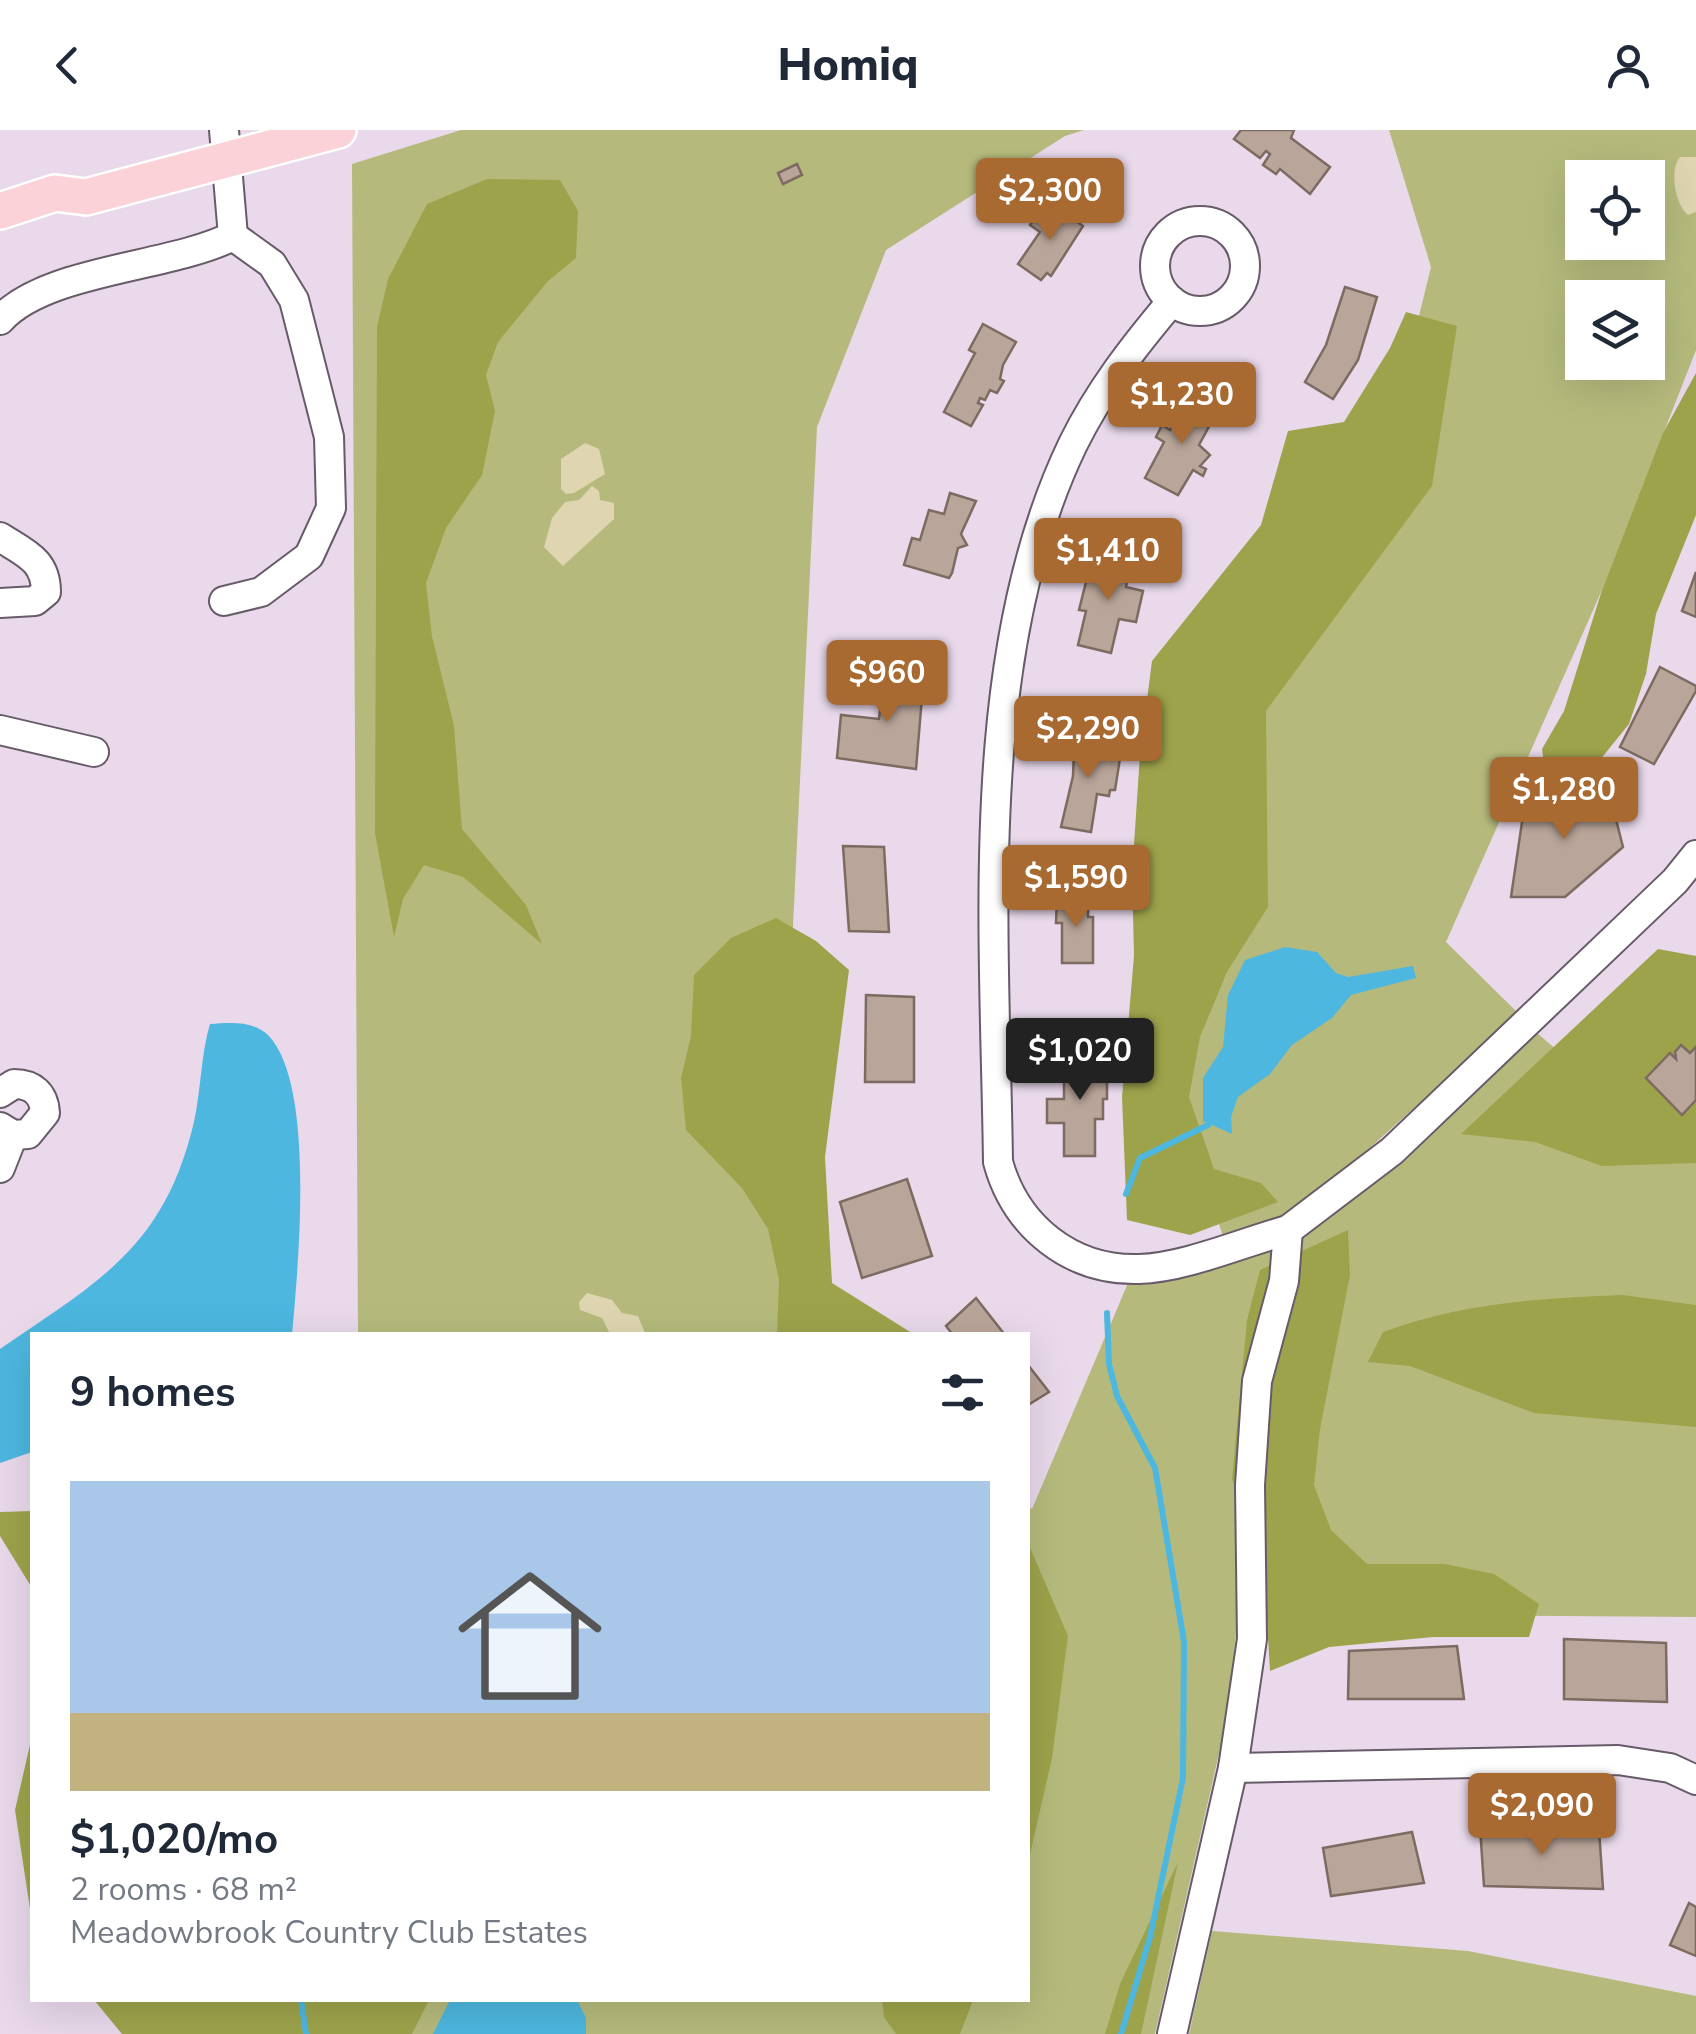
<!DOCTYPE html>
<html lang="en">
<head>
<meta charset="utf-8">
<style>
  :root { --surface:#fff; --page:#f2f2f3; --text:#1f2937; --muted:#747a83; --accent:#a96a32 }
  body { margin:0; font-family:"Nunito Sans",sans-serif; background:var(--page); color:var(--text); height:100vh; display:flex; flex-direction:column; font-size:38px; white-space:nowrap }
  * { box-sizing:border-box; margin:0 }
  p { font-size:32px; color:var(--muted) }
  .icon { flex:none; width:55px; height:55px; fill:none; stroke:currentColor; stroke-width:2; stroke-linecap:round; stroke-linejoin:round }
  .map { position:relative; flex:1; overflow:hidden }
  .details { position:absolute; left:30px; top:1202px; width:1000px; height:670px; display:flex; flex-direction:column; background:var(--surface); border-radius:0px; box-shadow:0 10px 40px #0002 }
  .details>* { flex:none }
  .fabs { position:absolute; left:1565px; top:30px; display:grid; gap:20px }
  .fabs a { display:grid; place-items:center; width:100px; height:100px; border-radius:0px; background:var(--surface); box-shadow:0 10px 40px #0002; font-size:50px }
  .price { position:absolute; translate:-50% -85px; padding:0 22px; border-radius:10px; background:var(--accent); color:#fff; font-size:32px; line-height:65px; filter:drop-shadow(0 2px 5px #0008) }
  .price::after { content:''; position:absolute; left:50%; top:60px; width:30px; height:22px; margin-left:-15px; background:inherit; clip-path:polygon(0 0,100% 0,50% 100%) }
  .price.on { background:#222; color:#fff }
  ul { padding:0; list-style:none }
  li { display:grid; align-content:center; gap:20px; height:530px; padding:0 40px }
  li span { display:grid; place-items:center; height:310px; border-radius:0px; color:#555 }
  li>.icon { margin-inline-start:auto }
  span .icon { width:180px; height:180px; fill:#fffc; stroke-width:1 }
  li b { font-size:42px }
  h2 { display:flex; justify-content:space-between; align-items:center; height:120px; padding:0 40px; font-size:42px }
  header { display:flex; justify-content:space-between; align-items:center; height:130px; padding:0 40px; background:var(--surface); font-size:45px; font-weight:800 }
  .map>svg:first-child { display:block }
  .green { fill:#b5ba7c; fill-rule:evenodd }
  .forest { fill:#9da34b }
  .sand { fill:#dfd6b1 }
  .water { fill:#4db7df }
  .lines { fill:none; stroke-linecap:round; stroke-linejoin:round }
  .stream { stroke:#4db7df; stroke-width:6 }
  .building { fill:#baa59a; stroke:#7d6a60; stroke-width:2.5 }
  .minor-casing { stroke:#675a69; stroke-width:32 }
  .major-casing { stroke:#fff; stroke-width:40 }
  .minor { stroke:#fff; stroke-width:28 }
  .major { stroke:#fad2d7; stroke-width:35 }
</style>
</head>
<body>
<header><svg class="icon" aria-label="back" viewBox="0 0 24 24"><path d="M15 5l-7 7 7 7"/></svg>Homiq<svg class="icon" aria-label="person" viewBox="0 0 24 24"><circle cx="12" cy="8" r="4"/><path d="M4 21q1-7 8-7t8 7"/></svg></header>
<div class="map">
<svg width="1696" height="1904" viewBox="0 0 1696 1904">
  <rect width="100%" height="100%" fill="#e9d9eb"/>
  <!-- green -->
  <g class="green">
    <polygon points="461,0 1084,0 1065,6 886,120 817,297 792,817 825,1205 358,1205 352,34"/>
    <path d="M1389,0h307v220l-94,240 -156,352 73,72 -232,208 -63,17 -73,-217 45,-316 185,-236 50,-203zM1582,48h66v64h-66zM1582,168h66v64h-66z"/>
    <polygon points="1537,903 1672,1018 1696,1016 1696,1487 1238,1484 1228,1584 1155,1904 362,1904 362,1870 1028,1870 1028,1376 1032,1379 1128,1153 1300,1105"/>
    <polygon points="1212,1801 1468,1821 1696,1866 1696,1904 1189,1904"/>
  </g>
  <!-- forest -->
  <g class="forest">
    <polygon points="487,49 560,50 578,81 576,128 548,151 498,212 486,245 495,281 482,345 446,398 426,453 432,506 454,596 462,699 526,775 542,814 463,747 424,735 403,769 394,807 375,703 377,197 388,149 427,74"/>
    <polygon points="1406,182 1457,196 1432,356 1266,581 1268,777 1227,842 1200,907 1189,967 1214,1039 1261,1053 1278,1072 1190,1105 1127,1090 1122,967 1134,826 1132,745 1140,624 1152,531 1261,395 1288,301 1344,292 1390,218"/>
    <polygon points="1696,243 1696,385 1656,484 1646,544 1629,594 1591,641 1546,648 1542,619 1564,581 1602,460 1663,303"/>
    <polygon points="776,788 816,811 849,840 825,1027 832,1153 915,1205 777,1205 779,1150 768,1099 742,1058 686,1000 681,948 691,906 694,845 731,808"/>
    <polygon points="1658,819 1696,826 1696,1033 1602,1036 1535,1012 1461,1004"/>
    <polygon points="1348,1100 1350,1145 1320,1299 1314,1355 1331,1400 1367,1434 1445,1434 1494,1444 1539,1474 1529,1507 1433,1507 1329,1517 1270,1541 1265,1458 1232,1349 1247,1190 1260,1140"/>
    <path d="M1623,1165l73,10v122l-162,-14 -124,-47 -42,-4 15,-30c78,-29 157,-34 240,-37z"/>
    <polygon points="32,1381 32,1458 0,1406 0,1382"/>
    <polygon points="1028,1413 1068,1506 1052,1628 1028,1733"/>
    <polygon points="32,1606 32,1792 15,1680"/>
    <polygon points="1178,1732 1141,1904 1105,1904 1120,1854"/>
    <polygon points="94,1870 429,1870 412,1904 122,1904"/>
    <polygon points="882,1870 973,1870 960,1904 896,1904 884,1887"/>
  </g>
  <!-- sand -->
  <g class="sand">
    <path d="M1680,27h16v55l-8,3c-13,-10 -19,-45 -8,-58z"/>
    <polygon points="585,313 599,319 605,344 574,363 566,364 561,359 561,329"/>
    <polygon points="592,356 599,361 600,370 614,373 614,389 563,436 544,417 552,388 565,372 579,370"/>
    <polygon points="587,1163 612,1170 622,1183 638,1186 645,1203 609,1202 602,1188 580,1180 579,1172"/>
  </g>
  <!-- water -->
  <g class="water">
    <polygon points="1285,817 1317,822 1336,843 1348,847 1413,836 1416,848 1351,865 1332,888 1292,915 1270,944 1238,967 1231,987 1232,1004 1203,991 1203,948 1223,917 1228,865 1245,830"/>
    <path d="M210,894c19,-1 42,-4 58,11 48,49 30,232 24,300h-260v117l-32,11v-114c99,-68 164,-101 194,-227 7,-33 7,-68 16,-98z"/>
    <polygon points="450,1870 577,1870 586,1888 586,1904 433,1904"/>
  </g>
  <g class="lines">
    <!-- stream -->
    <g class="stream">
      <polyline points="1126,1064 1140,1028 1208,995"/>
      <polyline points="1107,1183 1109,1234 1117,1266 1155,1338 1184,1512 1183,1648 1150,1807 1121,1904"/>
      <polyline points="301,1870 306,1904"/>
    </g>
  </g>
  <!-- building -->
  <g class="building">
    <polygon points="1241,0 1294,0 1291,8 1330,37 1310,64 1280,39 1276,44 1263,35 1270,24 1266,21 1260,28 1234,9"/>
    <polygon points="797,34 802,45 783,54 778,43"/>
    <polygon points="1055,76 1083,96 1051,146 1047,143 1041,150 1018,134 1040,102 1030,95 1039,83 1047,88"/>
    <polygon points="1345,157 1377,167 1358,230 1333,269 1305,252 1326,215"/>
    <polygon points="983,194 1016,212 1003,235 1000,249 1004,251 997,263 990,260 985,270 980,268 978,273 983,275 971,296 944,282 975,223 969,220"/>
    <polygon points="1189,265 1218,280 1199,315 1210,325 1200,336 1206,339 1203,346 1193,340 1178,365 1145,348 1164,312 1156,307 1162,295 1170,300"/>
    <polygon points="950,363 976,371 961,404 967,415 958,418 952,443 949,448 904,435 912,408 920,410 929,380 944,384"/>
    <polygon points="1100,422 1132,430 1126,457 1143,461 1136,492 1119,489 1111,523 1078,515 1086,481 1079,480 1087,448 1094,450"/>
    <polygon points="1696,442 1696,487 1682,481"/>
    <polygon points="1660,537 1696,556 1696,561 1654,634 1620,617"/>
    <polygon points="885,538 924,543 916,639 837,628 841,585 879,589"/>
    <polygon points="1070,599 1088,602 1085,616 1121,622 1115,660 1110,660 1109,666 1097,664 1091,702 1061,697 1073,646 1074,620 1067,618"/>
    <polygon points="1608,658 1623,717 1565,767 1511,767 1526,665"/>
    <polygon points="843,716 884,717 889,802 849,801"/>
    <polygon points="1057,768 1088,768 1088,787 1093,787 1093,833 1062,833 1062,793 1056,793"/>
    <polygon points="866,865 914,867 914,952 865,952"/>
    <polygon points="1681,915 1690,923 1696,917 1696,970 1682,985 1646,948 1670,923 1676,929 1675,922"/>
    <polygon points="1064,921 1099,921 1099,950 1107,950 1107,969 1103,969 1103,989 1095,989 1095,1026 1064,1026 1064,993 1047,993 1047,969 1064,969"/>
    <polygon points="907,1049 932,1126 862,1148 840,1072"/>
    <polygon points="976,1168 1005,1205 953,1205 946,1196"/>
    <polygon points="1028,1235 1049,1262 1028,1275"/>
    <polygon points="1564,1509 1666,1513 1667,1572 1564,1569"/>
    <polygon points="1457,1516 1464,1569 1348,1569 1349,1521"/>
    <polygon points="1480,1697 1599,1699 1603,1759 1484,1756"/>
    <polygon points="1412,1702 1424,1753 1331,1766 1323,1718"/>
    <polygon points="1689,1773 1696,1777 1696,1826 1670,1815"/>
  </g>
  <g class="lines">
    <defs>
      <g id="minor">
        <circle cx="1200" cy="136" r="45"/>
        <path d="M1172,171c-38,45 -73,90 -99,143 -102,211 -78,490 -75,718 18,65 73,109 141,107 45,-1 105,-27 149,-39"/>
        <path d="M0,190c46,-51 170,-52 233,-84l-9,-106"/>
        <path d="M0,407c25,16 46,23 46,55l-11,9 -35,2"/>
        <polyline points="224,471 261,462 309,426 331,378 329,307 294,170 272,134 233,106"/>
        <polyline points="0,600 94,622"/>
        <path d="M0,963l14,-9c19,0 30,10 31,29l-17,21 -15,1 -13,-8"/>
        <polyline points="0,1038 13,1005"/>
        <polyline points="1233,1638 1618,1630 1670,1638 1696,1650"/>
        <polyline points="1172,1904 1233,1638 1252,1509 1250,1355 1257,1251 1284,1151 1288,1100 1392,1021 1675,751 1696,725"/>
      </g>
      <polyline id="major" points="0,81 55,63 86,67 338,0"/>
    </defs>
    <!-- minor casing -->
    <use href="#minor" class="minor-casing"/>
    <!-- major casing -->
    <use href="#major" class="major-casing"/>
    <!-- minor -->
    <use href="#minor" class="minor"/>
    <!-- major -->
    <use href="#major" class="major"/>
  </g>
</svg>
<div class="fabs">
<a><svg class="icon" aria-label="locate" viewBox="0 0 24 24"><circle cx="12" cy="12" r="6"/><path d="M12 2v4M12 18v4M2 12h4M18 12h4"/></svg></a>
<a><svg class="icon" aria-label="layers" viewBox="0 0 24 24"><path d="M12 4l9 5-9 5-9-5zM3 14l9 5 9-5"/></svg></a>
</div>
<b class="price" style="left:1050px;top:113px">$2,300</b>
<b class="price" style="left:1182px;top:317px">$1,230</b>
<b class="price" style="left:1108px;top:473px">$1,410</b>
<b class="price" style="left:887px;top:595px">$960</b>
<b class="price" style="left:1088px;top:651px">$2,290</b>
<b class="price" style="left:1564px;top:712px">$1,280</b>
<b class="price" style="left:1076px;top:800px">$1,590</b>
<b class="price on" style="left:1080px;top:973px">$1,020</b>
<b class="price" style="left:1542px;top:1728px">$2,090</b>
<section class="details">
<h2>9 homes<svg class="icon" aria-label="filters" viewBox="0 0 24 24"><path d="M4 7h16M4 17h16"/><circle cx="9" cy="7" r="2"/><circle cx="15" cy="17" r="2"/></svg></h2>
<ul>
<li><span style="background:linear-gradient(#a9c7e8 75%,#c2b280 0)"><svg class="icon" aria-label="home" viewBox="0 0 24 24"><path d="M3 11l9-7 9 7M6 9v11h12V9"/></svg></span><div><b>$1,020/mo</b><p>2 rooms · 68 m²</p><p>Meadowbrook Country Club Estates</p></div></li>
</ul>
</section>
</div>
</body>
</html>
